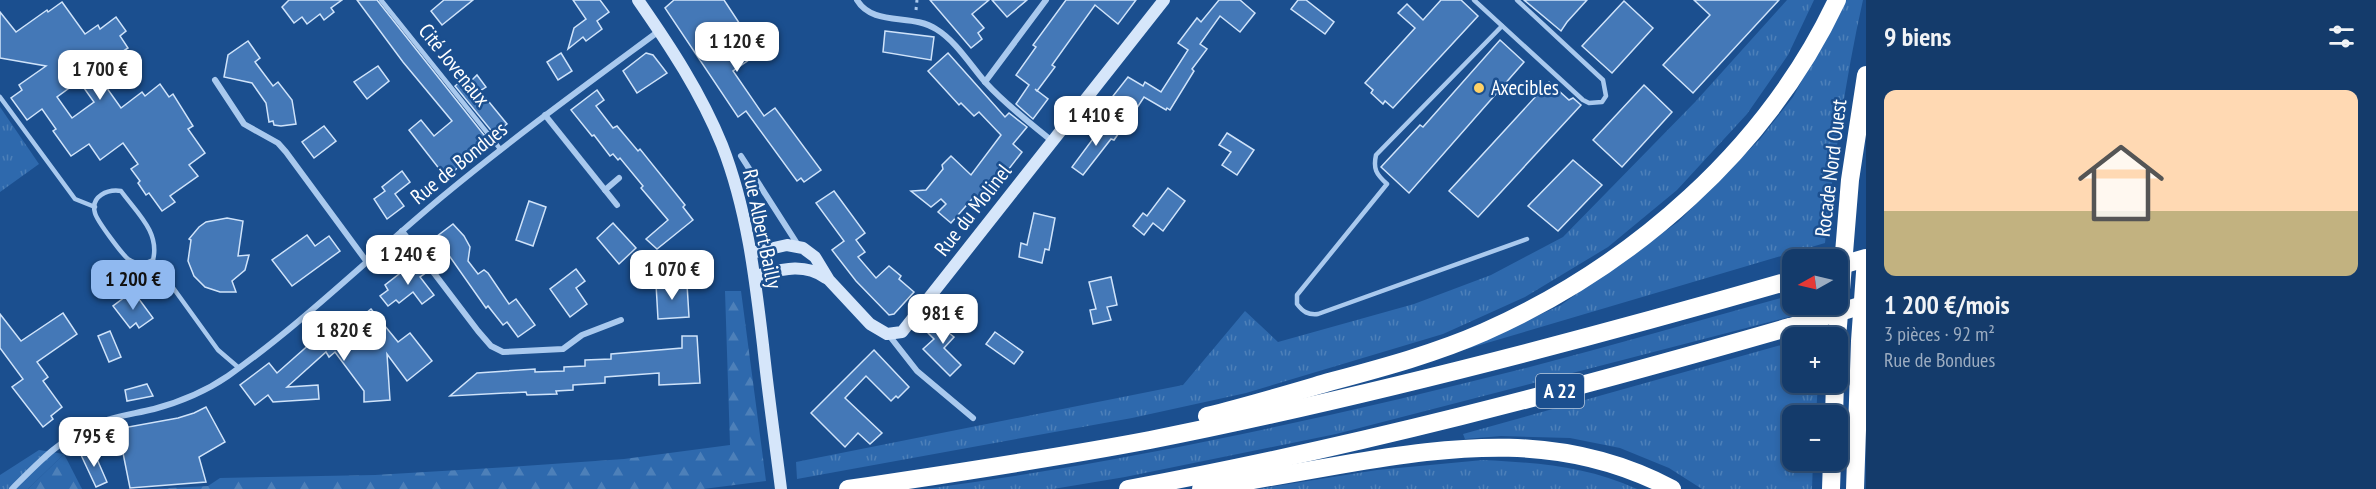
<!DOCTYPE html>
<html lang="fr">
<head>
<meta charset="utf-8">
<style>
  :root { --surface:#143b6b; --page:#214673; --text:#f1f3f6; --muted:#9dadc1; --line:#33557e; --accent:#90b9f0 }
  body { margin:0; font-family:"PT Sans Narrow",sans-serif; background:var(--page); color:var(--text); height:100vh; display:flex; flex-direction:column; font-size:22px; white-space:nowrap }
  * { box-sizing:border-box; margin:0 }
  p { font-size:20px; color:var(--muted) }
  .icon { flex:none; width:33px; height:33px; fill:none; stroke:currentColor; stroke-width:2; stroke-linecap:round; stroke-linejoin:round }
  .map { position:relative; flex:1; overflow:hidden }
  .panel { display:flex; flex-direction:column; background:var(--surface); width:510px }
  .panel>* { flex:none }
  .needle { width:39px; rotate:262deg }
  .fabs { position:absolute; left:1782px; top:249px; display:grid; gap:12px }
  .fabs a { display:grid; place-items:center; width:66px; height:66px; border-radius:12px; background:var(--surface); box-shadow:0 3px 9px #0003,0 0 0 2px var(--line); font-size:30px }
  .price { position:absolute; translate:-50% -51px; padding:0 14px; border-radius:12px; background:#fff; color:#222; font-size:20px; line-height:39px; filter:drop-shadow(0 2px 3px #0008) }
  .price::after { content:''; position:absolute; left:50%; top:36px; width:18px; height:14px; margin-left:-9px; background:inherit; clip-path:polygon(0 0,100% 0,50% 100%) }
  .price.current { background:var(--accent); color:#111 }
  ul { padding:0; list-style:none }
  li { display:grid; align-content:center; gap:12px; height:318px; padding:0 18px }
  li span { display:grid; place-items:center; height:186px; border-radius:12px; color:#555 }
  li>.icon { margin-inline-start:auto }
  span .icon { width:108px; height:108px; fill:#fffc; stroke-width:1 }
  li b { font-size:26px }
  h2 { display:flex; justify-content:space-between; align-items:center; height:72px; padding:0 18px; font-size:26px }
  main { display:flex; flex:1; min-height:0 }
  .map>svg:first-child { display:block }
  .grass { fill:url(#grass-tufts) }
  .forest { fill:url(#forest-firs) }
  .water { fill:#3c6290; stroke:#9cc4f0; stroke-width:1.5 }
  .building { fill:#4478b7; stroke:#cfe3fa; stroke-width:1.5; fill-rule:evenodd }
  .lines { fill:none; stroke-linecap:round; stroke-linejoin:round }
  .path { stroke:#a9c9ee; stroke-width:3; stroke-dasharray:3 4.5; stroke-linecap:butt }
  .lane { stroke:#a9c9ee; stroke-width:4.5 }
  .street { stroke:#a9c9ee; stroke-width:6 }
  .secondary { stroke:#d6e6fa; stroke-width:12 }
  .highway { stroke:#fff; stroke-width:18 }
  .highway-bridge { stroke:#fff; stroke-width:18 }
  .poi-dot { fill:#ffd166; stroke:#1b4f8f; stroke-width:2 }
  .labels { text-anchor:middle; stroke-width:5; stroke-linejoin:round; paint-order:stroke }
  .shield { fill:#1b4f8f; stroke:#bbcadd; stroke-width:1.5 }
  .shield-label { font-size:20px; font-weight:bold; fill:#fff }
  .street-label { font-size:21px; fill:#fff; stroke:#1b4f8f }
  .poi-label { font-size:21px; fill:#fff; stroke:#1b4f8f; text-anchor:start }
</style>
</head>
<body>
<main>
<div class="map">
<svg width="1866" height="489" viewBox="0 0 1866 489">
  <defs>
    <pattern id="grass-tufts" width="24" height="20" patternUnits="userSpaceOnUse" patternTransform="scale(1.5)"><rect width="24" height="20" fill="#2e69ad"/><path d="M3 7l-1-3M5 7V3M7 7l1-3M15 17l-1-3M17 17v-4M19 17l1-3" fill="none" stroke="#4d80b9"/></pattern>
    <pattern id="forest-firs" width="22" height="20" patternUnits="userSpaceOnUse" patternTransform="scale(1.5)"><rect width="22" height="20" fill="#2e69ad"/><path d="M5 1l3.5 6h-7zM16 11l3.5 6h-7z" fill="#4d80b9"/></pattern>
  </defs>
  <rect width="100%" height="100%" fill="#1b4f8f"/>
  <!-- grass -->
  <g class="grass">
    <polygon points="1787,0 1814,0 1788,55 1747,114 1677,190 1608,247 1525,297 1443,334 1246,393 1132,418 797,479 796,462 1183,385 1245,311 1278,342 1414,304 1491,275 1563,237 1696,101"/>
    <path d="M1845,0h18c-18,80 -29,161 -38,243l-362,107 98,-45 117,-83 82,-83 33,-42z"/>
    <polygon points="0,107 39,164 0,192"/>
    <path d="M1792,295l1,21 -457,118 -211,43 -72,12h-128c202,-27 403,-71 601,-121 89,-23 178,-49 266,-73z"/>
    <polygon points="1792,342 1792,382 1818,383 1816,415 1792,416 1792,460 1813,461 1812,489 1702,489 1669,468 1620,448 1570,438 1501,436 1465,439 1463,434"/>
    <polygon points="39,450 64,454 28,489 0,489 0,475"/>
    <path d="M1483,460c56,3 102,6 154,29h-379l119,-19z"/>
  </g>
  <!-- forest -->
  <g class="forest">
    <polygon points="725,291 741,291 766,481 703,489 150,489 208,486 220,478 375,475 509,467 624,459 730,445"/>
    <polygon points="64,454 82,489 28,489"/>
  </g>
  <!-- water -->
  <polygon class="water" points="689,267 690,278 664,279 663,269"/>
  <!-- building -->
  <g class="building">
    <polygon points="289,0 342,0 331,8 334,12 324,20 320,14 307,24 302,17 294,23 282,7"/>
    <polygon points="357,0 377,0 488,140 454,171 452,168 444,175 409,130 421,120 434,136 452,121 403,62"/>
    <polygon points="444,0 473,0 442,25 431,11"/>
    <polygon points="573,0 600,0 609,12 597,21 602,29 586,41 583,37 568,49 574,28 586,19"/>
    <polygon points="674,0 724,0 759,53 733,71 764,116 775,108 821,170 804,182 801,178 797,181 746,111 738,117 665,8"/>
    <polygon points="930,0 989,0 972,14 984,28 978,33 982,39 971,48"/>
    <polygon points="992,0 1027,0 1007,17"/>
    <polygon points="1066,0 1136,0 1118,24 1095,5 1052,65 1055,67 1037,91 1035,89 1048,99 1033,119 1016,104 1029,85 1016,75 1036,47 1033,45"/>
    <polygon points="1219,0 1240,0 1255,13 1240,32 1220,16 1200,44 1207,49 1192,69 1194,71 1170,110 1167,108 1166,110 1144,97 1135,111 1113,96 1128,77 1143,86 1145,82 1161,92 1188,50 1178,43 1197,18 1201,22"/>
    <polygon points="1298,0 1306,0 1334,22 1325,34 1291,9"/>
    <polygon points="1441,0 1461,0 1478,16 1393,108 1385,101 1383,104 1371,93 1373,90 1365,83 1415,28 1398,13 1407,4 1423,20"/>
    <polygon points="1524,0 1587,0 1567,22 1561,31"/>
    <polygon points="1694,0 1779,0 1693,93 1663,65 1710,15"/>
    <polygon points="1624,1 1653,28 1612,73 1582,46"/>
    <path d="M62,2l23,32 13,-9 2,4 16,-12 10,14 -6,5 8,12 -34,22 27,38 21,-16 3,4 15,-12 9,13 4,-3 20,32 -5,3 17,24 -16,12 9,11 -28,20 5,6 -13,9 -13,-18 -3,2 -8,-12 2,-2 -9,-12 7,-5 -15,-21 -23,17 -11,-16 -18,12 -18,-25 3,-2 -14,-20 -15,11 -16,-22 11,-8 -3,-5 27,-19 -46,-8v-46l16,20 31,-22 1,2zM79,81l15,21 -22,16 -15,-21z"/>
    <polygon points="885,31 934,37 931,60 883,52"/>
    <polygon points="1500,40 1524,62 1409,193 1381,167 1420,125 1423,127"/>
    <polygon points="248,41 260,58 255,62 273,86 278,82 292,100 296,124 281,126 274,125 273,121 269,122 266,103 252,83 224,77 228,55"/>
    <polygon points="561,53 572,71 558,80 547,62"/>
    <polygon points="646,53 653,55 667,73 637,93 623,71"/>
    <polygon points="948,53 1005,117 1009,113 1027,127 1013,144 1022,152 1001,179 986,193 983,190 975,199 973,198 951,223 938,212 946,204 941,199 931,207 911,191 926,190 943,169 942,165 951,156 971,175 1001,135 979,112 974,116 961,103 959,105 928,71"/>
    <polygon points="378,66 389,81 367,99 354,82"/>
    <polygon points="477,75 486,87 480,91 507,124 494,134 455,86 466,77 470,82"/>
    <polygon points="1549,82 1569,100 1573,98 1581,105 1478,217 1449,191"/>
    <polygon points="1644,85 1672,112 1622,167 1593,140"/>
    <polygon points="597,90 604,100 596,106 613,128 617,126 638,151 640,149 685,205 683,207 693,220 657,249 646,239 668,220 641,188 643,186 620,158 618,160 613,154 610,156 594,135 592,136 571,110"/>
    <polygon points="1107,120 1121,130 1114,140 1111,139 1083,175 1072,167"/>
    <polygon points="324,126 336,141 314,158 302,142"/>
    <polygon points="1227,133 1254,150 1237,175 1222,165 1231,152 1219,145"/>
    <polygon points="1573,160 1602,185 1558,231 1528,206"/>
    <polygon points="402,171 410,182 395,194 404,206 387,219 374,199 385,191 382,187"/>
    <polygon points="1168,188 1185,201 1163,231 1153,223 1144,235 1133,226 1143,213 1147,216"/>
    <polygon points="834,191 865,233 856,240 865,252 858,257 876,278 889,266 901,276 899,279 914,292 894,314 889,315 856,281 832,250 844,241 816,203"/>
    <polygon points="529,201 546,207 533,246 516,240"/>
    <polygon points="1034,213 1055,218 1049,250 1045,249 1042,263 1019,257 1021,243 1027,245"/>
    <polygon points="227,218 243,221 238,256 249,255 245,270 232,281 236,292 220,292 205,287 194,276 188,261 191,240 189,239 199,227 206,222"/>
    <polygon points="613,223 636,248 619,264 597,238"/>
    <polygon points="453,224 464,236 470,247 468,261 478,274 484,270 488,273 509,304 516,299 535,325 518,337 507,322 503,325 488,306 486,308 436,237"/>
    <polygon points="307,235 315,246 329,236 340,251 292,286 272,260"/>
    <polygon points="417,260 427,272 420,277 434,295 422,304 413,292 399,303 396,300 388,306 380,296 388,290 385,285"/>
    <polygon points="576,269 585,281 576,288 587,304 570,317 550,289"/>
    <polygon points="1111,277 1117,305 1107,307 1111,320 1093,324 1090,310 1096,309 1089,282"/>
    <polygon points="672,283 672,285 687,284 689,317 658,319 656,284"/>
    <polygon points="133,291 153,318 139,328 136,323 130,328 113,306"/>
    <polygon points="371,309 398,342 410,333 432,361 407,381 387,354 390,400 364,402 364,391 335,352 329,357 326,352 287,387 318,385 319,399 273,402 268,395 255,405 240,385 269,363 277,373 329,327 356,321"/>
    <polygon points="63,313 77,334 37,362 48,377 43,381 62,407 51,416 53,419 43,427 12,387 23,379 0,348 0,314 21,341"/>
    <polygon points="946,313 957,325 949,333 954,337 944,348 961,365 950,376 923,349 934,339 928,333"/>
    <polygon points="110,331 121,357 109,362 98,336"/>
    <polygon points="995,332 1023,352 1014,364 986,344"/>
    <polygon points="682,336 697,336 700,383 659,385 659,373 605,377 605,383 573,385 573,390 556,391 557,394 527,395 526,392 450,396 477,373 535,369 535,372 564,371 564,367 585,366 585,360 611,359 611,354 682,348"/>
    <polygon points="874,350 909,387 898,398 896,396 891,401 866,376 845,398 882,433 870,444 858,433 845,447 811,413"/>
    <polygon points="147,384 153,396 127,401 125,390"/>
    <polygon points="206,407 225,442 199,457 206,482 130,488 121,443 99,449 95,433 178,418 194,413"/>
    <polygon points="93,450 107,482 96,487 81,455"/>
  </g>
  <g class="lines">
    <!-- path -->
    <polyline class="path" points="916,10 917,0"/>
    <!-- lane -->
    <g class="lane">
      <polyline points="381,0 501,150"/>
      <polyline points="1474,0 1583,100 1589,103 1602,102 1606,96 1603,80 1517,0"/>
      <path d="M1502,26l-126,129c-3,14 0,19 11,29l-90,111v9c6,8 11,11 21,10l209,-75"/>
      <polyline points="0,97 75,199 95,207"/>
      <path d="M153,260l-12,5c-4,-2 -9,-3 -13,-6 -6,-5 -31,-38 -33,-46 -5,-17 13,-24 26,-22 16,22 39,41 32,69l65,90 21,18"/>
    </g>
    <!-- street -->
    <g class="street">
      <path d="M857,0c16,27 55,13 79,29 20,12 35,37 50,54 20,22 43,39 66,58"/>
      <polyline points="215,80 244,124 278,143 286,152 367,262"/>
      <polyline points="985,82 1046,0"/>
      <polyline points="545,115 617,205"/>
      <polyline points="741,156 798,245"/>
      <polyline points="605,190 619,178"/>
      <polyline points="402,231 478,331 491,346 503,352 563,349 582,335 621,320"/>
      <polyline points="888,334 917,371 973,418"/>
      <path d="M12,489c24,-24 48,-50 81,-64 19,-9 41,-11 61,-16 26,-7 52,-18 74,-33 75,-53 144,-121 215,-180 70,-58 143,-111 216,-165"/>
    </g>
    <!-- secondary -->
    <g class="secondary">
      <path d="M638,0c32,46 63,93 84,145 25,64 33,132 41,200 5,48 12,96 18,144"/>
      <polyline points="751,253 787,245 803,248 815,257 829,280 870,324 887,334 902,332 1164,0"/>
      <path d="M755,276c25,-6 48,-14 71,2"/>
    </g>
    <!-- highway -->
    <g class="highway">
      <polyline points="1837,338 1850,180 1866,75"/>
      <path d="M1207,416c41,-10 81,-22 122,-34 52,-14 105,-28 155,-50 149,-66 283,-183 353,-332"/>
      <polyline points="1834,416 1835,382"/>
      <path d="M848,489c101,-15 202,-30 302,-49 217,-43 430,-99 642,-160"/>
      <path d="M1128,489c223,-41 443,-99 662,-162"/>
      <path d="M1201,489c46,-8 92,-16 139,-24 117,-20 223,-34 332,24"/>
      <polyline points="1831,489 1832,460"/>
      <polyline points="1855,489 1860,341 1866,259"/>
    </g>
    <!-- highway-bridge -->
    <g class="highway-bridge">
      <polyline points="1838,266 1866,258"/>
      <polyline points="1790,327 1866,304"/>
    </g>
  </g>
  <!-- markers -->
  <circle class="poi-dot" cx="1479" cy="88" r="6"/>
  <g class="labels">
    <!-- shield labels -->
    <rect class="shield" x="1536" y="374" width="48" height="34" rx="4.5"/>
    <g class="shield-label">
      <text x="1560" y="398">A 22</text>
    </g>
    <!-- street labels -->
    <g class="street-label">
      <text transform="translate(454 65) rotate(51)" y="7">Cité Jovenaux</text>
      <text transform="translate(459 163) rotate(-39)" y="7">Rue de Bondues</text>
      <text transform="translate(1831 168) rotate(-83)" y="7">Rocade Nord Ouest</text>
      <text transform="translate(973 210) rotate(-52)" y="7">Rue du Molinel</text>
      <text transform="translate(762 229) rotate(78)" y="7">Rue Albert Bailly</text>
    </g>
    <!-- poi labels -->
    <g class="poi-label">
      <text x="1491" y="95">Axecibles</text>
    </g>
  </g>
</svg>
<div class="fabs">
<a><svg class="needle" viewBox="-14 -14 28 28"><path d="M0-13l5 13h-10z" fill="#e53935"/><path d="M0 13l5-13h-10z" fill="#9dadc1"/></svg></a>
<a>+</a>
<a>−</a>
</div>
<b class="price" style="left:737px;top:73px">1 120 €</b>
<b class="price" style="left:100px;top:101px">1 700 €</b>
<b class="price" style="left:1096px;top:147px">1 410 €</b>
<b class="price" style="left:408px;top:286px">1 240 €</b>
<b class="price" style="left:672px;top:301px">1 070 €</b>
<b class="price current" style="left:133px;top:311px">1 200 €</b>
<b class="price" style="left:943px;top:345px">981 €</b>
<b class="price" style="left:344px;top:362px">1 820 €</b>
<b class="price" style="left:94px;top:468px">795 €</b>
</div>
<section class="panel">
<h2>9 biens<svg class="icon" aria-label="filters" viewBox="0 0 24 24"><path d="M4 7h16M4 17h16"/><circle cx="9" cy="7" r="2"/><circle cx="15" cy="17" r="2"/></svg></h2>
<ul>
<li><span style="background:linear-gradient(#ffd9b3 65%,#c2b280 0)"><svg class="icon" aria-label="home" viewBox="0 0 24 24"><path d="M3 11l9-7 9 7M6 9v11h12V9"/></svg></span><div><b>1 200 €/mois</b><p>3 pièces · 92 m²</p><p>Rue de Bondues</p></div></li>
</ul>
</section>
</main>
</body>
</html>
